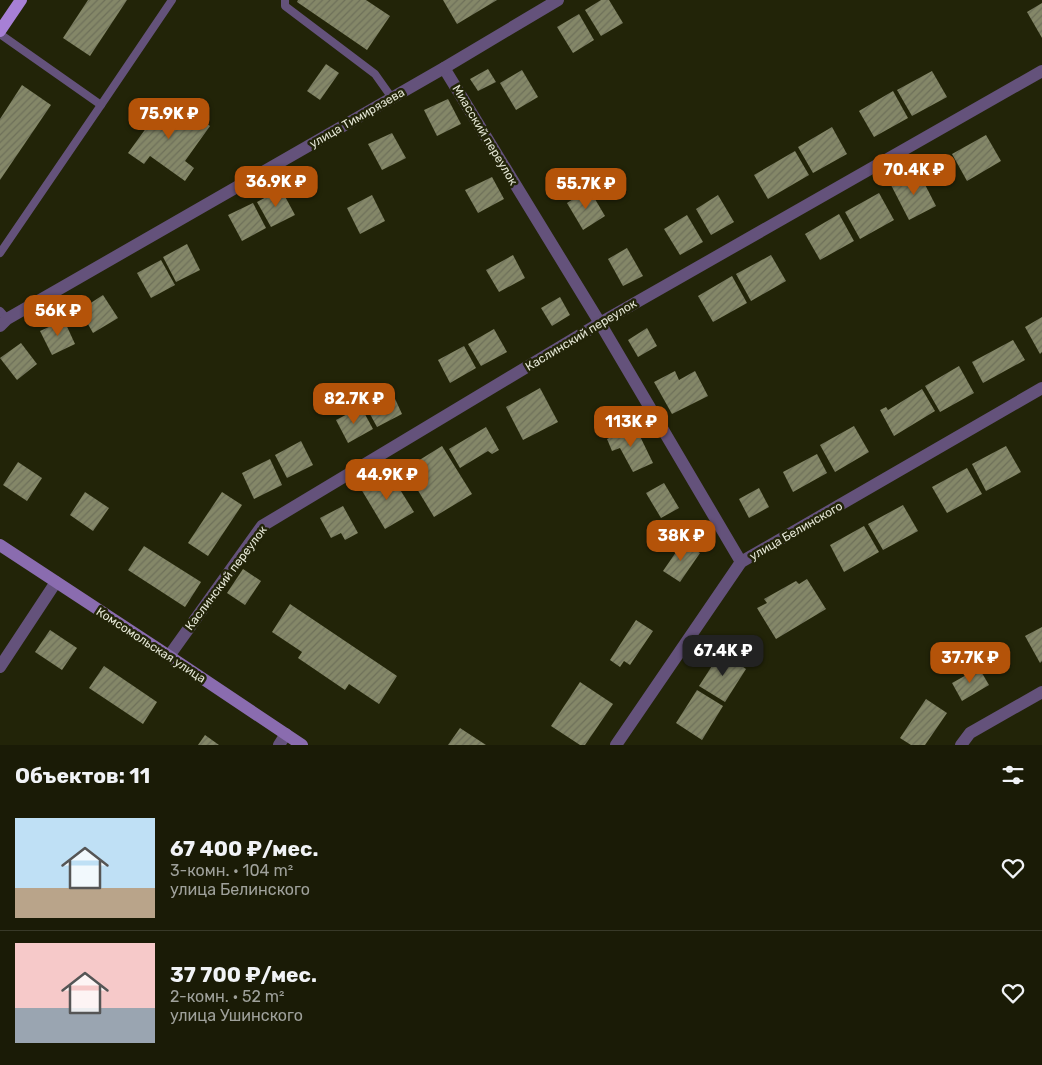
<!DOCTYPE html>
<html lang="ru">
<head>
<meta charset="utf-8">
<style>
  :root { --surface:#1a1b06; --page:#232410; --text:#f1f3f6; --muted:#9fa19b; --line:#383928; --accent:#b45309 }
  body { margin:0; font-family:Rubik,sans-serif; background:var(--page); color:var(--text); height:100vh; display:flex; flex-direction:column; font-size:19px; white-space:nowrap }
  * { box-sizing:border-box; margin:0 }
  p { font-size:16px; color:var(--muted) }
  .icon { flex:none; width:28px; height:28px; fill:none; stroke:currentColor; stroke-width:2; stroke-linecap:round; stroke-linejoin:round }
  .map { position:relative; height:745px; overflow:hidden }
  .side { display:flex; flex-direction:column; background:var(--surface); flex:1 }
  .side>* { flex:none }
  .price { position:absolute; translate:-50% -42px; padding:0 11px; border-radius:10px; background:var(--accent); color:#fff; font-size:16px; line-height:32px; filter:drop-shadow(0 1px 2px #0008) }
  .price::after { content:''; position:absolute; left:50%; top:30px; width:15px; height:11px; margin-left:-8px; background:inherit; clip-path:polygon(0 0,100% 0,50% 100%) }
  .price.selected { background:#222; color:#fff }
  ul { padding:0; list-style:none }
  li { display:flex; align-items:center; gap:15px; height:125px; padding:0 15px }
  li+li { border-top:1px solid var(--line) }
  li span { display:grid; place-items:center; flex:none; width:140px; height:100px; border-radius:0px; color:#555 }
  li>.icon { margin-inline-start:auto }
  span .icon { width:60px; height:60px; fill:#fffc; stroke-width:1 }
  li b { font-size:21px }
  h2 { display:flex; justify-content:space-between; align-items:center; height:60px; padding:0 15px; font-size:21px }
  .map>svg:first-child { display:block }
  .building { fill:url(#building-hatch) }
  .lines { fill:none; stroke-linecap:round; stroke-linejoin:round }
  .lane { stroke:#64527b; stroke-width:8 }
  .street { stroke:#64527b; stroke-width:12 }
  .secondary { stroke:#8a6caf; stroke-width:12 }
  .primary { stroke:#a780d6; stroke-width:12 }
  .labels { text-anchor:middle; stroke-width:5; stroke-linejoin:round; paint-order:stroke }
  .street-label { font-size:12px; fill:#e4e6d5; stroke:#222408 }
</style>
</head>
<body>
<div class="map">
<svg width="1042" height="745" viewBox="0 0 1042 745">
  <defs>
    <pattern id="building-hatch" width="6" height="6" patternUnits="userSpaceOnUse" patternTransform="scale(1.25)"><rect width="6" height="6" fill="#848768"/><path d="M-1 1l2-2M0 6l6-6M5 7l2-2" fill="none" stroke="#6e705a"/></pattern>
  </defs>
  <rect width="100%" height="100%" fill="#222408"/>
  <!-- building -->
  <g class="building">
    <polygon points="88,0 127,0 90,56 63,38"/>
    <polygon points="298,0 366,0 390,16 367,50 297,2"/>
    <polygon points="443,0 497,0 457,24"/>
    <polygon points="601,0 609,0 623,23 601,36 585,10"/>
    <polygon points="1042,3 1042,38 1027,12"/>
    <polygon points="579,14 594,40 573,53 557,27"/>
    <polygon points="326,64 339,73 320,100 307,91"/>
    <polygon points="488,69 496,82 478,91 470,79"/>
    <polygon points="522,70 538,97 516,110 500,83"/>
    <polygon points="932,71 947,97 912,116 897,90"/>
    <polygon points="22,85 51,105 0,180 0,119"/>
    <polygon points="893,91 908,118 874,137 859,111"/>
    <polygon points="448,99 461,124 437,136 424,110"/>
    <polygon points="154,100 189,125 196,116 210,126 185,161 194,168 185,181 150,156 144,164 128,153 152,120 144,114"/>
    <polygon points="832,127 847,154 813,173 798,147"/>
    <polygon points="392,133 406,158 382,170 368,144"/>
    <polygon points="986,135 1001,161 967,181 952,154"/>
    <polygon points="795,151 809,175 768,199 754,175"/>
    <polygon points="918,171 936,206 909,220 891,185"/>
    <polygon points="492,177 504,199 478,213 465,190"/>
    <polygon points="281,189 295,215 271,227 257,202"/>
    <polygon points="589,189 605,216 583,230 567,203"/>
    <polygon points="879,193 894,220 860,239 845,212"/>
    <polygon points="372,195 385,221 360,234 347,208"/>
    <polygon points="718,195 734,222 711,235 696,209"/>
    <polygon points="253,203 266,228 242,241 228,215"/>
    <polygon points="839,214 854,241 820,260 805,234"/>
    <polygon points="687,215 703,242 680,255 664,229"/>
    <polygon points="187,244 200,270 176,282 163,257"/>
    <polygon points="627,248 643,276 623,286 608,259"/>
    <polygon points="513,255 525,278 499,292 486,270"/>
    <polygon points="771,255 786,281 751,301 736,274"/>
    <polygon points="161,260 175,285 151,298 137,273"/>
    <polygon points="732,276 747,303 713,322 698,296"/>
    <polygon points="103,295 118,318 93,333 80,310"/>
    <polygon points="560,297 570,315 552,326 541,308"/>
    <polygon points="1042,317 1042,352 1040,354 1025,327"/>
    <polygon points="64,320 75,344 52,355 40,331"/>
    <polygon points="647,328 657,346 638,357 628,340"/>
    <polygon points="494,329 507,352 481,366 468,344"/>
    <polygon points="1013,340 1025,360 983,383 972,362"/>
    <polygon points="21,343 37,364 17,380 0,358"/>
    <polygon points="464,346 476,368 450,383 438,360"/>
    <polygon points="959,366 974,393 940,412 925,386"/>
    <polygon points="675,371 679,380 695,371 708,396 672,414 654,382"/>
    <polygon points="540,388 558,422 523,440 506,407"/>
    <polygon points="922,389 935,411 894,436 880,410 886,407 888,410"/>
    <polygon points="391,390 402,414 377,427 365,405"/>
    <polygon points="361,407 373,429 348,443 336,420"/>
    <polygon points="635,426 653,463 633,472 620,448 612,451 607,439"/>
    <polygon points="854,426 869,452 835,472 820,445"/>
    <polygon points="486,427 499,450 492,454 488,451 460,468 449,449"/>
    <polygon points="301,441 313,465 287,478 275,455"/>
    <polygon points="442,446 472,494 434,517 405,469"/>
    <polygon points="1006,446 1021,472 986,491 972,464"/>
    <polygon points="817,454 827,473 793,492 783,472"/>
    <polygon points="270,459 282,485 254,499 242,473"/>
    <polygon points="18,462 42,478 27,501 3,485"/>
    <polygon points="967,468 982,494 947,513 932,487"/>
    <polygon points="389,472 414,512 385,529 361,489"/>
    <polygon points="664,483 679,508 661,518 646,493"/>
    <polygon points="759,488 769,507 749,518 739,499"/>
    <polygon points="85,492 109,508 93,531 70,515"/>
    <polygon points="222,492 242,505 208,556 188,543"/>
    <polygon points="903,505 918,531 883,550 868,524"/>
    <polygon points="343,506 358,533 345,540 341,533 331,538 320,518"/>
    <polygon points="864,526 879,552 844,572 830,545"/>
    <polygon points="683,542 700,553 680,582 663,571"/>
    <polygon points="144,546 201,582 185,607 128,570"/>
    <polygon points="243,569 261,581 245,605 227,593"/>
    <polygon points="807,579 826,609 776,639 757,608 767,603 764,599 796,581 799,584"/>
    <polygon points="290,604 397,676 379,704 349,684 345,690 298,658 302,652 272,632"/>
    <polygon points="636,620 653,631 630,665 624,661 620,667 610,660"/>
    <polygon points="1042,627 1042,661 1040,663 1025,636"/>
    <polygon points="50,630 77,648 62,670 35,652"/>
    <polygon points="721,652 746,669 725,702 699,686"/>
    <polygon points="104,666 157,702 143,724 89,688"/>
    <polygon points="979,668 989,685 962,701 952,683"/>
    <polygon points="580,682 613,704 585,745 580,745 551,726"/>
    <polygon points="697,690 723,706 702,740 676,723"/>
    <polygon points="926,699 947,713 925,745 911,745 900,738"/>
    <polygon points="460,728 486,745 448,745"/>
    <polygon points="205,735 219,745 198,745"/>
  </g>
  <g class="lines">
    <!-- lane -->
    <g class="lane">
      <polyline points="285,0 285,6 375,74 392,98"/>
      <polyline points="0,34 101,105 172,0"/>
      <polyline points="0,253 101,105"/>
      <polyline points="0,311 7,319"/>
    </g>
    <!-- street -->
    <g class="street">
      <polyline points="444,68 600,323 741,562"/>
      <polyline points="0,326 7,319 444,68 558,0"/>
      <polyline points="169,656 262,526 600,323 1042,71"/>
      <polyline points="0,667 56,582"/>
      <polyline points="279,745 286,734"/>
      <polyline points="616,745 741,562 1042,388"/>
      <polyline points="961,745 970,733 1042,692"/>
    </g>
    <!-- secondary -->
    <polyline class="secondary" points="0,545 169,656 302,745"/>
    <!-- primary -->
    <polyline class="primary" points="0,31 21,0"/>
  </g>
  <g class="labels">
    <!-- street labels -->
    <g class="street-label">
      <text transform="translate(357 118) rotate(-30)" y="4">улица Тимирязева</text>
      <text transform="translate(485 135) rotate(59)" y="4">Миасский переулок</text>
      <text transform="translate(581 335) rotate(-31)" y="4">Каслинский переулок</text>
      <text transform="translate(796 531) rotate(-30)" y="4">улица Белинского</text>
      <text transform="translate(226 578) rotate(-53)" y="4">Каслинский переулок</text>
      <text transform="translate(151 645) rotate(33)" y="4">Комсомольская улица</text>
    </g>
  </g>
</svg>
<b class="price" style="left:169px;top:140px">75.9K ₽</b>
<b class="price" style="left:914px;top:196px">70.4K ₽</b>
<b class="price" style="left:276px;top:208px">36.9K ₽</b>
<b class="price" style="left:586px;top:210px">55.7K ₽</b>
<b class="price" style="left:58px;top:337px">56K ₽</b>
<b class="price" style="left:354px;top:425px">82.7K ₽</b>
<b class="price" style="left:631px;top:448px">113K ₽</b>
<b class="price" style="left:387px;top:501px">44.9K ₽</b>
<b class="price" style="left:681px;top:562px">38K ₽</b>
<b class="price selected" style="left:723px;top:677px">67.4K ₽</b>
<b class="price" style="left:970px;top:684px">37.7K ₽</b>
</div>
<section class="side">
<h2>Объектов: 11<svg class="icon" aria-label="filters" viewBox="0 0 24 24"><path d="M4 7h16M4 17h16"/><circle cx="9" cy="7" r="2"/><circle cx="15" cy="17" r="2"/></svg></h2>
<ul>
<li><span style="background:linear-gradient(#bfe0f5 70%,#b9a48a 0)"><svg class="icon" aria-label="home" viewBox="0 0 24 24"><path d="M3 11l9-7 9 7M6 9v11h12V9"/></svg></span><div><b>67 400 ₽/мес.</b><p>3-комн. · 104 m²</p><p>улица Белинского</p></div><svg class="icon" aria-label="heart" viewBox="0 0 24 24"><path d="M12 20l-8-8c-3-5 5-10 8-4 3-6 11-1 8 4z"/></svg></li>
<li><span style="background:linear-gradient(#f6c9c9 65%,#9aa5b1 0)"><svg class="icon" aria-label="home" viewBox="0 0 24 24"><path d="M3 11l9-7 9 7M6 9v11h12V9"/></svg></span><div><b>37 700 ₽/мес.</b><p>2-комн. · 52 m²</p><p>улица Ушинского</p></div><svg class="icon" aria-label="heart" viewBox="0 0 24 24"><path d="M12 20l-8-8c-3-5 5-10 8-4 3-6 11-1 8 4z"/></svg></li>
</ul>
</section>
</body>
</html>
